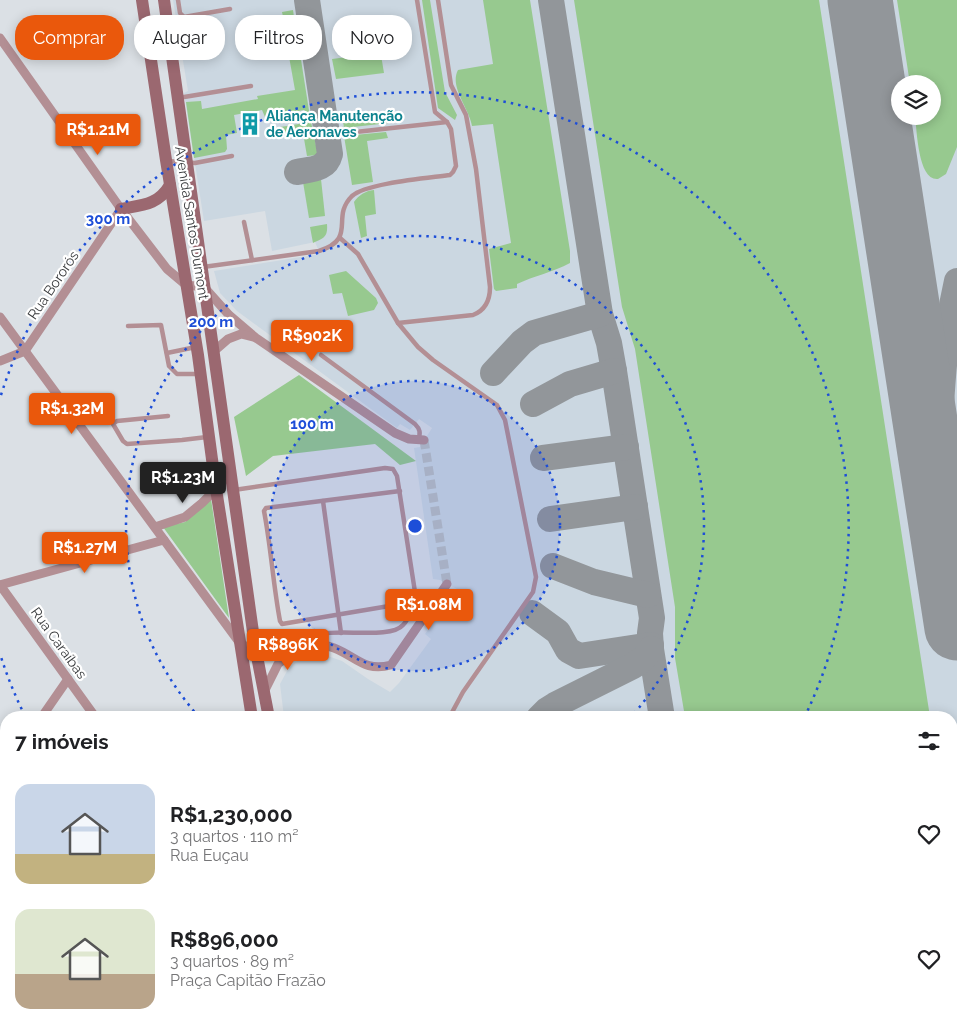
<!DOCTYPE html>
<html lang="pt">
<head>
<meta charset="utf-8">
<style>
  :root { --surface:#fff; --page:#f2f2f2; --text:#202124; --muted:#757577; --accent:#ea580c }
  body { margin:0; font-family:Raleway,sans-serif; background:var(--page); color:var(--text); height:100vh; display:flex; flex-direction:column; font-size:19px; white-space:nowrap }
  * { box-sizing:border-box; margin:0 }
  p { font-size:16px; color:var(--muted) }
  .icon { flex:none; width:28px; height:28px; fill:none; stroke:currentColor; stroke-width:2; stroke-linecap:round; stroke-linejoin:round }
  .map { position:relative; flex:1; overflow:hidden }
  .details { position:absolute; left:0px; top:711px; width:958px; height:321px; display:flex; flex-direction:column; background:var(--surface); border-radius:20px 20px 0 0; box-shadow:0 2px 12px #0003 }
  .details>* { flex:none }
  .banner { position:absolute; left:15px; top:15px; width:500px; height:45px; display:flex; gap:10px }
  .buttons { position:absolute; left:891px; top:75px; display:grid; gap:10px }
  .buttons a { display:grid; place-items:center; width:50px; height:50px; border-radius:50%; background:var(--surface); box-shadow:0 2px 12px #0003; font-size:25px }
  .price { position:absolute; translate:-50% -42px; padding:0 11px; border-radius:5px; background:var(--accent); color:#fff; font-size:16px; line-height:32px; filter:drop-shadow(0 1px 2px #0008) }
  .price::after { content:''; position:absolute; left:50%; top:30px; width:15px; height:11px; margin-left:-8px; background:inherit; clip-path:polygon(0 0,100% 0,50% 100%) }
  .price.on { background:#222; color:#fff }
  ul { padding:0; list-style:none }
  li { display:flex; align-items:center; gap:15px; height:125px; padding:0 15px }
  li span { display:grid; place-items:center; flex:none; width:140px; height:100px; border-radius:15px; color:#555 }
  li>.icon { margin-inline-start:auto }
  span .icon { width:60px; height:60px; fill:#fffc; stroke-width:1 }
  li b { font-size:21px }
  h2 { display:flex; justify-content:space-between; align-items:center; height:60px; padding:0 15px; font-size:21px }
  .chip { padding:0 18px; border-radius:20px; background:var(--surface); box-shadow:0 2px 12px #0003; font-size:18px; line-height:45px }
  .chip.on { background:var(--accent); color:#fff }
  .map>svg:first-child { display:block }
  .built { fill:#cbd7e1; fill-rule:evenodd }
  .green { fill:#97c98f }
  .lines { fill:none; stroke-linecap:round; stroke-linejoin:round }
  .taxiway { stroke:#92969a; stroke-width:26 }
  .runway { stroke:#92969a; stroke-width:65 }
  .street-tunnel { stroke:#babfc3; stroke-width:9; stroke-dasharray:9 4.5; stroke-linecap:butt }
  .lane { stroke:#b38f94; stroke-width:4.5 }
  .street { stroke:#b38f94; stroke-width:9 }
  .secondary { stroke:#9b6870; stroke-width:12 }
  .ring { fill:none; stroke:#1d4ed8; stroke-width:2.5; stroke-dasharray:2.5 5 }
  .labels { text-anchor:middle; stroke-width:4.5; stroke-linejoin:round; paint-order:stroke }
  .culture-label { font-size:14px; font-weight:bold; fill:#0d838f; stroke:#fff; text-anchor:start }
  .street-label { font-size:14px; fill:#383a3c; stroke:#fff }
  .centre { fill:#1d4ed8; stroke:#fff; stroke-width:2.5 }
  .ring-label { font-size:15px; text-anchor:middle; font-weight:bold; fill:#1d4ed8; stroke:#fff; stroke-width:4.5; stroke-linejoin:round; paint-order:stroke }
</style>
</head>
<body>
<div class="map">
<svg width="957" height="1032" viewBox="0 0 957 1032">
  <rect width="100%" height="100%" fill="#dbe0e5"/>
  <!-- built -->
  <path class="built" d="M173,0h784v1032h-957v-166l6,1v159h945v-308l-667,-1 -4,-33 7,-13 8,-9 13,-6 14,-2 20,7 26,18 22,13 9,-9 32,-44 -6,-5 32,-45 -17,-9 -7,-1 -19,-131 6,-1 12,-19 -13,-9 -9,11 -10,-6 -3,4 -160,-117 -17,-18 -6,-22 106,-17 -5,-12 -43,9 -7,-40 -61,10 -20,-128 4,-2zM900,84h32v32h-32z"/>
  <!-- green -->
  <g class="green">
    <polygon points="422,0 430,0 445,92 457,115 455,120 438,108"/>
    <path d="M483,0h47l40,251v12c-17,9 -36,13 -53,21v4l-21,3 -2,-2 -5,-40 22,-6 -18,-119 -21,2c-3,-18 -23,-39 -14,-56l35,-6z"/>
    <polygon points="574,0 819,0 930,717 685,717 675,658 675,607 635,349 622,307"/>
    <path d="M897,0h60v147l-11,27 -8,5c-20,2 -21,-48 -23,-63h17v-32h-22z"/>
    <polygon points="293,10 295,24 285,26 282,12"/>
    <polygon points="299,47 310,117 304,110 265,117 262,110 234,115 237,133 226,135 227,149 225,152 194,158 186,102 201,101 202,109 258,99 257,96 295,90 288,51"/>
    <polygon points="379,53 379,55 381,55 384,73 336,79 332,59"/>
    <polygon points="374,116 375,119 389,118 389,123 344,128 343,121"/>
    <polygon points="311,122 318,155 307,156 303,133 276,137 274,128"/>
    <polygon points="386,132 388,138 367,141 373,182 352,185 344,136"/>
    <polygon points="321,179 325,216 309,218 303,182"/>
    <path d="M374,190l2,24 -11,2 2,20 -6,2 -7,-36c5,-7 11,-11 20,-12z"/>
    <path d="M327,224c1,13 -3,14 -14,19l-3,-16z"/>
    <polygon points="346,271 376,298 378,303 374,310 348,316 342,293 333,294 329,275"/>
    <polygon points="299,375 416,461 400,465 375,444 273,456 246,476 234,417"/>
    <polygon points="211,499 229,618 163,527 185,522"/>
    <polygon points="951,855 957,890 957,970 951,973"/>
    <polygon points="951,1020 957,1020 957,1032 870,1032 907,1026 951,1026"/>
  </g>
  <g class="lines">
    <!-- taxiway -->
    <g class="taxiway">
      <polyline points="551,0 600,314 609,343 614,371 652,618 650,633 651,649 662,718"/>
      <path d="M297,172c14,-3 29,-2 33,-18l-23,-154"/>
      <polyline points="493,373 522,342 534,333 600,314"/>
      <polyline points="533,404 570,384 614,371"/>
      <polyline points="543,458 626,447"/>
      <path d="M937,495c3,-71 4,-144 20,-214"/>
      <polyline points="550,519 635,507"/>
      <polyline points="553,566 594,582 648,595"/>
      <polyline points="532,613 558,632 568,650 579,656 651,645"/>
      <polyline points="539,718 547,710 555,705 633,666 643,659 651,649"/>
      <polyline points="951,999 957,998"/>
      <polyline points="588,1026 603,1032"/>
      <polyline points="699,1032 703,1026"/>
      <polyline points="736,1032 773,1026"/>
    </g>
    <!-- runway -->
    <polyline class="runway" points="860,0 957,628"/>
    <!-- street-tunnel -->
    <polyline class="street-tunnel" points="424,440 447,584"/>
    <!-- lane -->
    <g class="lane">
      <polyline points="178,0 180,13 184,17 230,9"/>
      <polyline points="178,98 251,86"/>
      <polyline points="328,135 447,122"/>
      <polyline points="167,161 195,163 232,156"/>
      <polyline points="244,222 252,260"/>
      <polyline points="340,238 358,254 398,323 418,347 433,360 497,405 505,420 536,577 533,592 463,692 449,718"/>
      <path d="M203,267l116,-16c39,-13 11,-33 33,-55 14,-13 77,-18 98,-21l3,-3 3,-6 -5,-37 -4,-7 -12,-10 -18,-112"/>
      <path d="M398,323l75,-8c13,-5 17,-15 17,-28l-14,-118 -10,-54 -15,-30 -13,-85"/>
      <polyline points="128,326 161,325 169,366 177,374 199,374"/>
      <polyline points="167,353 196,347"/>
      <path d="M321,355l94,69c5,5 6,9 3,16"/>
      <polyline points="168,416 117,421 113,424 123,441 127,444 182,440 207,437"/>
      <path d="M234,490l151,-22 8,1 4,7 18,116c-2,11 -4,25 -12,33 -12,14 -62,4 -81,9 -5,2 -10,4 -14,7"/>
      <path d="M400,491l-134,17 -2,3c7,36 9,73 16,110l2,3 131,-22"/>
      <polyline points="323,501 341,633"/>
      <polyline points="212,1026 214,1032"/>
      <polyline points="330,1026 338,1032"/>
    </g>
    <!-- street -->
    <g class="street">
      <polyline points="0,38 121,209 167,269 186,285 204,287 229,315 256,338 395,433 409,439 424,440"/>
      <path d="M0,317l242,329c28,0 66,-8 92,2 23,9 30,24 57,17l56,-81"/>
      <polyline points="213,352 228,339 241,334 253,337"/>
      <polyline points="0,361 25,351 121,209"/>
      <polyline points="155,527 185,517 202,503 216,489"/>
      <polyline points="0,585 164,540"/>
      <polyline points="0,585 96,718"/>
      <polyline points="265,690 278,664 304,644"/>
      <polyline points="41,718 68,679"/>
      <polyline points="0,776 6,767"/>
    </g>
    <!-- secondary -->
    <g class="secondary">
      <polyline points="142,0 166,160 198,355 216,489 252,718"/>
      <polyline points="164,0 255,646 269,718"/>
      <path d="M121,209c22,-4 37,-4 49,-24"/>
      <polyline points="0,839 6,840"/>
      <polyline points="0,852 6,853"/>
    </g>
  </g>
  <!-- distance rings -->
  <circle cx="415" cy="526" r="145" fill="#1d4ed8" fill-opacity=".12"/>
  <g class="ring">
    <circle cx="415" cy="526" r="145"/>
    <path d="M199 717A289 289 0 1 1 631 717"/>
    <path d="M25 716A434 434 0 0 1 1 657M1 395A434 434 0 1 1 805 716"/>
  </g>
  <!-- icons -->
  <defs>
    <symbol id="building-bare" viewBox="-9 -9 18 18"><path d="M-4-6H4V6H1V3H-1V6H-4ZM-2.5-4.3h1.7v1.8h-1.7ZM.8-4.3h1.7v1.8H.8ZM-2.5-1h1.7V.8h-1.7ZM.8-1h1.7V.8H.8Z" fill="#0f9aa8" stroke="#fff" stroke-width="2.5" paint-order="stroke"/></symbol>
  </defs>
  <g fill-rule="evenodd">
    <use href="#building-bare" x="234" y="108" width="32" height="32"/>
  </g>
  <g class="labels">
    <!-- culture labels -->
    <g class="culture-label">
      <text x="266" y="121">Aliança Manutenção<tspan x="266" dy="16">de Aeronaves</tspan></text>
    </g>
    <!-- street labels -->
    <g class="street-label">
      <text transform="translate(192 223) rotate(81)" y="5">Avenida Santos Dumont</text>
      <text transform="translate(53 285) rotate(-56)" y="5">Rua Bororós</text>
      <text transform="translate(59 643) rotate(54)" y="5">Rua Caraíbas</text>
    </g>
  </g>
  <circle cx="415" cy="526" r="8" class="centre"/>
  <g class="ring-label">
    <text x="108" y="224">300 m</text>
    <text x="211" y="327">200 m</text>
    <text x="312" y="429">100 m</text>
  </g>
</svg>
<div class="buttons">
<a><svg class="icon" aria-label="layers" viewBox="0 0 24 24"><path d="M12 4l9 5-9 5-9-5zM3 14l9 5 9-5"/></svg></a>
</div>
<b class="price" style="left:98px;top:156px">R$1.21M</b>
<b class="price" style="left:312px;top:362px">R$902K</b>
<b class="price" style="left:72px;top:435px">R$1.32M</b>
<b class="price on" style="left:183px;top:504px">R$1.23M</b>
<b class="price" style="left:85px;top:574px">R$1.27M</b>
<b class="price" style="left:429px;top:631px">R$1.08M</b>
<b class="price" style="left:288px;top:671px">R$896K</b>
<div class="banner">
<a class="chip on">Comprar</a>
<a class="chip">Alugar</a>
<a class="chip">Filtros</a>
<a class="chip">Novo</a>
</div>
<section class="details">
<h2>7 imóveis<svg class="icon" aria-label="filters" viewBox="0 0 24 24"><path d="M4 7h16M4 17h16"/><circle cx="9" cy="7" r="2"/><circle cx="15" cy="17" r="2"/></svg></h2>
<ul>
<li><span style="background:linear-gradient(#c9d6e8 70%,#c2b280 0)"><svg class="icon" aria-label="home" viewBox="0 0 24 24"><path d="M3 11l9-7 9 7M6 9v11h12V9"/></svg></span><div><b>R$1,230,000</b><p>3 quartos · 110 m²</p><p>Rua Euçau</p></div><svg class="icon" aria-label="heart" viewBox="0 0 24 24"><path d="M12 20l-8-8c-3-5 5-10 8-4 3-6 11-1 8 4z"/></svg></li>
<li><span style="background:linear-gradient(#dfe7d0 65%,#b9a48a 0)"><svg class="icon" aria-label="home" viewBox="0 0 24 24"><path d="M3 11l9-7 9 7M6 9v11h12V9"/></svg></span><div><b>R$896,000</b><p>3 quartos · 89 m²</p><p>Praça Capitão Frazão</p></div><svg class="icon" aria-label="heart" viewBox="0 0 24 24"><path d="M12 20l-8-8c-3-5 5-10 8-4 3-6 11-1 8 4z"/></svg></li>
</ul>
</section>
</div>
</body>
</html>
